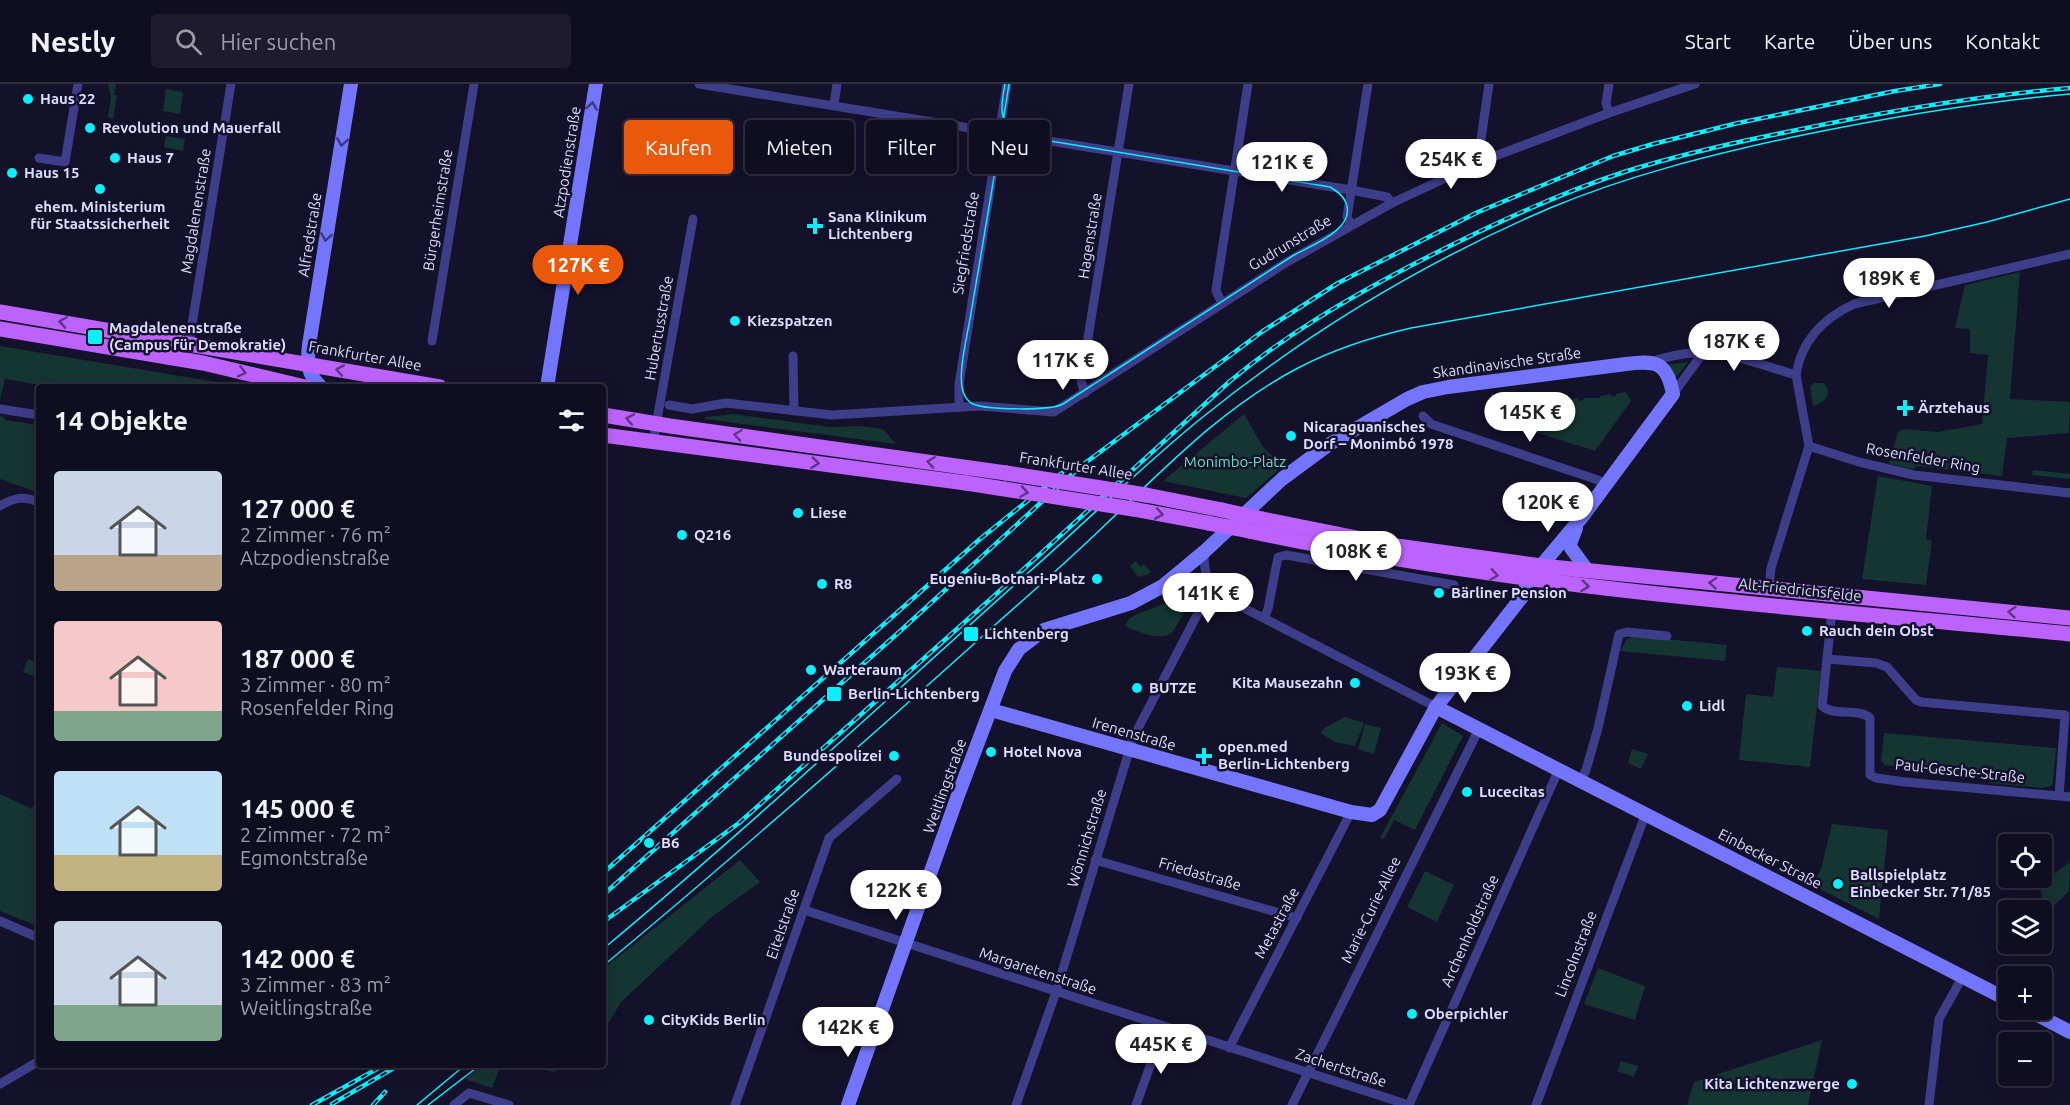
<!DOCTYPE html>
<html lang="de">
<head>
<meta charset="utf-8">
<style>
  :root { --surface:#0f0d20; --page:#1d1b2d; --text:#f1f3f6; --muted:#9b9ca5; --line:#2f2d3e; --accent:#ea580c }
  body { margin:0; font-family:Ubuntu,sans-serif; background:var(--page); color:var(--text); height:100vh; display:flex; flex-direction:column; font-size:22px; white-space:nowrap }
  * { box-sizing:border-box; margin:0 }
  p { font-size:20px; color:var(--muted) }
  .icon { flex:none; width:33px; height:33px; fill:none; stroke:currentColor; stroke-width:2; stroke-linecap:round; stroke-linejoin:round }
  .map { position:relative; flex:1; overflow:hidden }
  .sheet { position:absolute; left:36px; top:300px; width:570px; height:684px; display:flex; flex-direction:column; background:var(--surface); border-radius:6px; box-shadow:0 3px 15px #0003,0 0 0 2px var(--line) }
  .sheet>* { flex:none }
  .hud { position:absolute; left:624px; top:36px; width:570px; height:54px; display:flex; gap:12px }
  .fabs { position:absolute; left:1998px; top:750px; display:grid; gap:12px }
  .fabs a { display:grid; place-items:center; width:54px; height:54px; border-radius:6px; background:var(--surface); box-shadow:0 3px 15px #0003,0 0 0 2px var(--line); font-size:30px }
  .price { position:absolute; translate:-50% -51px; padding:0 14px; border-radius:21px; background:#fff; color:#222; font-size:20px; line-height:39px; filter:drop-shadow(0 2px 3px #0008) }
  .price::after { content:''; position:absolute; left:50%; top:36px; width:18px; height:14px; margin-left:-9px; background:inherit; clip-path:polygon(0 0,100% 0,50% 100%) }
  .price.current { background:var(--accent); color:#fff }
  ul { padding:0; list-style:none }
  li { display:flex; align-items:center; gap:18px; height:150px; padding:0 18px }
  li span { display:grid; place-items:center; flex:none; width:168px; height:120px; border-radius:6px; color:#555 }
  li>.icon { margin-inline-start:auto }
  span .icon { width:72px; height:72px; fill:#fffc; stroke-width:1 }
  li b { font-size:26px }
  h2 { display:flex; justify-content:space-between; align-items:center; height:72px; padding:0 18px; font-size:26px }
  .tag { padding:0 21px; border-radius:6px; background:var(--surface); box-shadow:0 3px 15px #0003,0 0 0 2px var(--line); font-size:21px; line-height:54px }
  .tag.current { background:var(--accent); color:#fff }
  header { display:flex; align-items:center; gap:36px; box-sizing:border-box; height:84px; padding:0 30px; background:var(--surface); border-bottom:2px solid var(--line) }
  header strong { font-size:28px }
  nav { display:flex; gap:33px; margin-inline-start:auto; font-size:21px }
  .search { width:420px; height:54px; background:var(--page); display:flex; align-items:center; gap:15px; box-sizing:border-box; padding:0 21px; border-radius:6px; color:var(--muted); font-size:22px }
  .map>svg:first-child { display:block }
  .green { fill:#143532 }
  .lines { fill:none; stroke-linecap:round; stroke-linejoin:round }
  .street { stroke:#3d3e89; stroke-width:9 }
  .secondary { stroke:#7376fd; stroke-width:14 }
  .primary { stroke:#bd63fd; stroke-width:15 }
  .tram { stroke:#09effc; stroke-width:1.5 }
  .rail-casing { stroke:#09effc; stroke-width:4.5 }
  .rail { stroke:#14112b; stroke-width:2; stroke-dasharray:7; stroke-linecap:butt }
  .primary-bridge { stroke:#bd63fd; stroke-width:15 }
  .oneway { stroke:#3a397f }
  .oneway2 { stroke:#60368a }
  .poi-dot { fill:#09effc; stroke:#14112b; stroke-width:2 }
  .labels { text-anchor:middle; stroke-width:5; stroke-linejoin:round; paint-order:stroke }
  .poi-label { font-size:15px; font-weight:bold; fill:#dedbff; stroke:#14112b; text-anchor:start }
  .street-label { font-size:15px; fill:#dedbff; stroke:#14112b }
  .park-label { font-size:15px; fill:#66e0bc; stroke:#14112b }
</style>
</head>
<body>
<header>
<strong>Nestly</strong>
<div class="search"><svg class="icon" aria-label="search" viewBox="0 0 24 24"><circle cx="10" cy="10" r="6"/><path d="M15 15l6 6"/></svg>Hier suchen</div>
<nav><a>Start</a><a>Karte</a><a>Über uns</a><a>Kontakt</a></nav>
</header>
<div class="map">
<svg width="2070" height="1021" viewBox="0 0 2070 1021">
  <rect width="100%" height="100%" fill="#14112b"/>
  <!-- green -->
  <g class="green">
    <polygon points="108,0 116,0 114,11 117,11 113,35 108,33 111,13"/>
    <polygon points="166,5 183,8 180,30 163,27"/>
    <polygon points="166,52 185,55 183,67 164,63"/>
    <polygon points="2020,188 2010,315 2070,318 2069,349 2007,354 2002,392 1916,382 1913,385 1889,380 1898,348 1904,345 1938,348 1982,340 1988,271 1970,269 1970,245 1955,244 1965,201"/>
    <polygon points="0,262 222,299 239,303 52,303 5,295 0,316"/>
    <polygon points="1688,278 1675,295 1664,281"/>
    <path d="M1814,299h10c9,12 1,19 -11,23l-3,-20z"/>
    <polygon points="1626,308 1631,317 1595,367 1497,336 1499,322 1517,322 1517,324 1520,324 1520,321 1531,320 1532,322 1534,320 1545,318 1545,321 1550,320 1550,318 1562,316 1562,319 1567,318 1567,316 1578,314 1579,317 1583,316 1584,314 1600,314 1600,312 1611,310 1611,312 1616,312 1616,310"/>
    <polygon points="733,330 830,343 859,342 883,345 896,360 705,335 705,333"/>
    <polygon points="1244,330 1263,363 1283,382 1246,414 1163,397"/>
    <polygon points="0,332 4,333 5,336 39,341 39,409 0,395"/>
    <polygon points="2033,386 2070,390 2070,395 2032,391"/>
    <polygon points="1878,392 1932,402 1926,455 1932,457 1926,501 1862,495"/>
    <polygon points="1136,477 1140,483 1144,480 1151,488 1147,491 1138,493 1130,482"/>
    <path d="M1183,512l4,5 1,5 -16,27c-15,8 -33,-1 -47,-7l4,-7 6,-4z"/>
    <polygon points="1635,552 1727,561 1725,577 1620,567 1627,555"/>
    <polygon points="28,575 39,579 37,593 23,588"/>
    <polygon points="1777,583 1821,587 1810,683 1739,676 1746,610 1773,613"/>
    <polygon points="1345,633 1364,639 1355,662 1335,658 1321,649 1324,644"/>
    <polygon points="1442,639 1463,652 1415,746 1394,736 1384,755 1380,754"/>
    <polygon points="1365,640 1381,644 1374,670 1358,665"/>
    <polygon points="1884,649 2056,664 2053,698 2051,702 2042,704 1989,699 1988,693 1885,681 1881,677"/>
    <polygon points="1632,665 1648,670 1641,685 1628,679"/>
    <polygon points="39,708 39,843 0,827 0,710 32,725"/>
    <polygon points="1832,740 1888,746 1879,835 1812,801 1821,785"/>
    <polygon points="740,776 760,798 713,832 621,918 603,948 603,885"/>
    <polygon points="2070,778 2069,807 2042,833 2041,802 2053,790"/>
    <polygon points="1425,787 1454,801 1437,838 1407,823"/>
    <polygon points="1598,884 1645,902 1635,936 1584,920"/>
    <polygon points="1822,956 1808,1021 1687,1021 1694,998"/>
    <polygon points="1621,977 1638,982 1634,993 1617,987"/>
    <polygon points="483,981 501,981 492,1004 465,995"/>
    <polygon points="520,981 559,981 555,988"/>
  </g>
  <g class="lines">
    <!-- street -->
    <g class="street">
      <polyline points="699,0 1351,106 1387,113 1392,119"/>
      <polyline points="834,21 837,0"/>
      <polyline points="1609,29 1606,19 1609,0"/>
      <polyline points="39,74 65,78 78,0"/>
      <polyline points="1482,77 1479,69 1489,0"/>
      <polyline points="1351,141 1347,133 1368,0"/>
      <polyline points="1222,219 1216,207 1217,199 1248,0"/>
      <polyline points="432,257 474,0"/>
      <polyline points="189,259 231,0"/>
      <polyline points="793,272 794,327"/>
      <path d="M1651,278c20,-7 48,-12 69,-9 25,5 51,15 76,22"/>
      <polyline points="1085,309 1081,297 1129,0"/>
      <polyline points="1673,310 1703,269"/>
      <polyline points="669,321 692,325 726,319 832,331 980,322 1054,328 1287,178 1392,119 1482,77 1609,29 1695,0"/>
      <polyline points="959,323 959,300 1007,0"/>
      <polyline points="0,325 39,331"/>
      <polyline points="1423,332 1431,340 1598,396 1607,401"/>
      <polyline points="653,358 693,135"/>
      <polyline points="1809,362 1859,378 1914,391 2070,409"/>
      <path d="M0,422c15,-9 23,-10 39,-4"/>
      <path d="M1204,468c0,16 1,26 12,39"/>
      <polyline points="1178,490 1436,623"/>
      <path d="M1769,504l2,-20 38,-122 -13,-71c5,-34 28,-57 58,-71l216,-50"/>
      <path d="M1832,527l-10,95c13,11 35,1 48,12v57l6,3 29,4 165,15"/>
      <polyline points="1264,534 1268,525 1278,473 1286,471 1454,501"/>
      <polyline points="1827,575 1876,579 1887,583 1916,616 1921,618 2065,631 2059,712"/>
      <polyline points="1581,696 1586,686 1598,644 1619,550 1627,548 1667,552"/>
      <polyline points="1095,776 1297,834"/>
      <polyline points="804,826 1409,1021"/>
      <polyline points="0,837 39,854"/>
      <polyline points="1229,964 1351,728"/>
      <polyline points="0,1000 39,977"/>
      <polyline points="454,1021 469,1009 509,1021"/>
      <polyline points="735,1021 829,754 897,695"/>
      <polyline points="1016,1021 1056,908 1133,654 1210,506"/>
      <polyline points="1136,1021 1164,943"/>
      <polyline points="1292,1021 1479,645"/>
      <polyline points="1409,1021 1559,685"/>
      <polyline points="1536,1021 1646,729"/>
      <polyline points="1929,1021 1939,935 1963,892"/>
    </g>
    <!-- secondary -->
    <g class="secondary">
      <path d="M321,303c-14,-13 -14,-24 -12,-42l42,-261"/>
      <polyline points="547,303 596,0"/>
      <polyline points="1576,444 1570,460 1571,464 1587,486"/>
      <polyline points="1436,623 2008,916"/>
      <polyline points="991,626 1351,728 1372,731 1380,726 1436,623 1525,509 1527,495"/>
      <polyline points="2028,926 2070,948"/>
      <path d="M848,1021l109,-307 48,-127 14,-22 25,-19 87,-27 32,-17 41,-34 78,-73 46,-34 79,-46 16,-7 25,-5 178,-23c30,-4 41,-2 47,30l-91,123 -41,49"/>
    </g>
    <!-- primary -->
    <g class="primary">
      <polyline points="0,228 440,303"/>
      <polyline points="0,245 203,279 305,303"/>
      <polyline points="603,331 670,342 1006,389"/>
      <polyline points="603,351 966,399"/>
      <polyline points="1146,411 1222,426"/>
      <polyline points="1133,425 1208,439"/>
      <polyline points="1262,435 1397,462 1541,482 2070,534"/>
      <path d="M1249,447c270,58 547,76 821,103"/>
    </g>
    <!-- tram -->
    <g class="tram">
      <path d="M1005,0c-4,21 -8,41 15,52l310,51c7,4 13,8 16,16 10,26 -34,42 -52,52l-231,149c-13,7 -76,6 -90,0 -4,-2 -7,-5 -9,-10 -8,-17 4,-61 7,-81 13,-76 26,-152 38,-229"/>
      <path d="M603,865c145,-121 285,-251 426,-377 57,-50 111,-104 170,-152 106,-86 225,-158 351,-212 79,-33 160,-53 243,-71 92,-19 184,-35 277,-43"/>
      <path d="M603,882c130,-108 256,-219 382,-332 40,-36 81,-71 120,-109 60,-57 118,-118 193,-157 36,-19 74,-31 113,-40l514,-92 62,-14 83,-23"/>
      <polyline points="417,1021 465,981"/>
      <polyline points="428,1021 480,981"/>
    </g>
    <defs>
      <g id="rail">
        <polyline points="603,789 980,455 1062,389"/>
        <polyline points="603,811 898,549 1081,382 1263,247 1338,199 1478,128 1613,72 1653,60 1738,39 1895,7 1940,0"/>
        <path d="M603,838l136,-99 255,-227 235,-214c56,-47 118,-83 183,-117 68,-35 139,-69 212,-93 54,-17 108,-29 163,-40 94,-20 188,-36 283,-44"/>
        <polyline points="332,1020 399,981"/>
        <polyline points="312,1021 384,981"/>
        <polyline points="373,1021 385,1008"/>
      </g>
    </defs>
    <!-- rail casing -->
    <use href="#rail" class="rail-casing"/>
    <!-- rail -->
    <use href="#rail" class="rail"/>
    <!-- primary-bridge -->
    <g class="primary-bridge">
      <polyline points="1006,389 1146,411"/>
      <polyline points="966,399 1133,425"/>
      <polyline points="1222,426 1262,435"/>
      <polyline points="1208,439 1249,447"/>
    </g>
  </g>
  <!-- one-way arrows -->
  <defs><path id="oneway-chevron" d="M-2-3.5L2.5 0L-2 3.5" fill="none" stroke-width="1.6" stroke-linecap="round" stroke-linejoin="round" transform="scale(1.5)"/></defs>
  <g class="oneway">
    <use href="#oneway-chevron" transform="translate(592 22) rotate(-81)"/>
    <use href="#oneway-chevron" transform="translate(342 58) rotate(99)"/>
    <use href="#oneway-chevron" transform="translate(326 153) rotate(99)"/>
  </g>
  <g class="oneway2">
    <use href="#oneway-chevron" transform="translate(63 238) rotate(-171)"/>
    <use href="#oneway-chevron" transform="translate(340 286) rotate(-170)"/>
    <use href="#oneway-chevron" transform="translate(242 288) rotate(14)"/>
    <use href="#oneway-chevron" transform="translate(630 335) rotate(-170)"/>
    <use href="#oneway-chevron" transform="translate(738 351) rotate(-172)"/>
    <use href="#oneway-chevron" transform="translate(931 378) rotate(-172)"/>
    <use href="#oneway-chevron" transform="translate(815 379) rotate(7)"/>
    <use href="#oneway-chevron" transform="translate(1024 408) rotate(9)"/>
    <use href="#oneway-chevron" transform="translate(1159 430) rotate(10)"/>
    <use href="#oneway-chevron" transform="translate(1494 491) rotate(8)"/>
    <use href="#oneway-chevron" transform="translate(1713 499) rotate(-175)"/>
    <use href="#oneway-chevron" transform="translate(1585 502) rotate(6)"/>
    <use href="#oneway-chevron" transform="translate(2012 528) rotate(-175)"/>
  </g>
  <!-- markers -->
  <g class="poi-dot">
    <circle cx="28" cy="15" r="6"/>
    <circle cx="90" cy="44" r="6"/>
    <circle cx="115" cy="74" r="6"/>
    <circle cx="12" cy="89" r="6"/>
    <circle cx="100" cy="105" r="6"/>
    <path d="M812 133h6v6h6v6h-6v6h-6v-6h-6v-6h6z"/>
    <circle cx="735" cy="237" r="6"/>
    <rect x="87" y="245" width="16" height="16" rx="3"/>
    <path d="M1902 315h6v6h6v6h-6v6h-6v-6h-6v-6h6z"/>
    <circle cx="1291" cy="352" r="6"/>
    <circle cx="798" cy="429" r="6"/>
    <circle cx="682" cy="451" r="6"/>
    <circle cx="1097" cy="495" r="6"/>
    <circle cx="822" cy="500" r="6"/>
    <circle cx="1439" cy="509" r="6"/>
    <circle cx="1807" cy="547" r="6"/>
    <rect x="963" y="542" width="16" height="16" rx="3"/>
    <circle cx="811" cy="586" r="6"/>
    <circle cx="1355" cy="599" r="6"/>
    <circle cx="1137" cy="604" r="6"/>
    <rect x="826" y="602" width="16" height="16" rx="3"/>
    <circle cx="1687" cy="622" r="6"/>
    <circle cx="991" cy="668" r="6"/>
    <circle cx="894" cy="672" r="6"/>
    <path d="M1201 663h6v6h6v6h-6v6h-6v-6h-6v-6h6z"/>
    <circle cx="1467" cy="708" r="6"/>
    <circle cx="649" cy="759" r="6"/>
    <circle cx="1838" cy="800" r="6"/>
    <circle cx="1412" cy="930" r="6"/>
    <circle cx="649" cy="936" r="6"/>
    <circle cx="1852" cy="1000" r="6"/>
  </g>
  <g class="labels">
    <!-- poi labels -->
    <g class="poi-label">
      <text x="40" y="20">Haus 22</text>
      <text x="102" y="49">Revolution und Mauerfall</text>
      <text x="127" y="79">Haus 7</text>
      <text x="24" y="94">Haus 15</text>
      <text x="100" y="128" text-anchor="middle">ehem. Ministerium<tspan x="100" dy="17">für Staatssicherheit</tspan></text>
      <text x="828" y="138">Sana Klinikum<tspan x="828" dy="17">Lichtenberg</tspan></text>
      <text x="747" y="242">Kiezspatzen</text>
      <text x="109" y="249">Magdalenenstraße<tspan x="109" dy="17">(Campus für Demokratie)</tspan></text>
      <text x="1918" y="329">Ärztehaus</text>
      <text x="1303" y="348">Nicaraguanisches<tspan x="1303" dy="17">Dorf – Monimbó 1978</tspan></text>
      <text x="810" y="434">Liese</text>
      <text x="694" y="456">Q216</text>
      <text x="1085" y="500" text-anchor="end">Eugeniu-Botnari-Platz</text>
      <text x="834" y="505">R8</text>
      <text x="1451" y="514">Bärliner Pension</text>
      <text x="1819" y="552">Rauch dein Obst</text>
      <text x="984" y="555">Lichtenberg</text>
      <text x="823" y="591">Warteraum</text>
      <text x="1343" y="604" text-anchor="end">Kita Mausezahn</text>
      <text x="1149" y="609">BUTZE</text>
      <text x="848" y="615">Berlin-Lichtenberg</text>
      <text x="1699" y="627">Lidl</text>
      <text x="1218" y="668">open.med<tspan x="1218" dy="17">Berlin-Lichtenberg</tspan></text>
      <text x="1003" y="673">Hotel Nova</text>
      <text x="882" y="677" text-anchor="end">Bundespolizei</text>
      <text x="1479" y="713">Lucecitas</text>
      <text x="661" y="764">B6</text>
      <text x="1850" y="796">Ballspielplatz<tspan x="1850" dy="17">Einbecker Str. 71/85</tspan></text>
      <text x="1424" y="935">Oberpichler</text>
      <text x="661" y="941">CityKids Berlin</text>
      <text x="1840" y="1005" text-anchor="end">Kita Lichtenzwerge</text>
    </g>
    <!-- street labels -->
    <g class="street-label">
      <text transform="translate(567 78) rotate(-81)" y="5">Atzpodienstraße</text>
      <text transform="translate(438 126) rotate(-81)" y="5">Bürgerheimstraße</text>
      <text transform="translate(196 127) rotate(-81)" y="5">Magdalenenstraße</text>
      <text transform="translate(310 151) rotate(-81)" y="5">Alfredstraße</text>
      <text transform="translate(1090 152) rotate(-81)" y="5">Hagenstraße</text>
      <text transform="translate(966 159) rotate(-81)" y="5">Siegfriedstraße</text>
      <text transform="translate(1290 159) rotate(-31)" y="5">Gudrunstraße</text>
      <text transform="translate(659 244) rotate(-80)" y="5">Hubertusstraße</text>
      <text transform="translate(365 272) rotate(10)" y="5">Frankfurter Allee</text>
      <text transform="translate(1507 279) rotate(-8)" y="5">Skandinavische Straße</text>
      <text transform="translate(1923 374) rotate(10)" y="5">Rosenfelder Ring</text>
      <text transform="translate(1076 382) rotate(9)" y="5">Frankfurter Allee</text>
      <text transform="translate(1800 506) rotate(6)" y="5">Alt-Friedrichsfelde</text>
      <text transform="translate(1134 650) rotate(16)" y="5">Irenenstraße</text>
      <text transform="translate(1960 687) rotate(6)" y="5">Paul-Gesche-Straße</text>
      <text transform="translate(945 702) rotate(-70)" y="5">Weitlingstraße</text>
      <text transform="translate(1087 754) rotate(-73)" y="5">Wönnichstraße</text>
      <text transform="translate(1770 775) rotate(27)" y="5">Einbecker Straße</text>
      <text transform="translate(1200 790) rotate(16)" y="5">Friedastraße</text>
      <text transform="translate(1371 826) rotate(-64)" y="5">Marie-Curie-Allee</text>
      <text transform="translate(1277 839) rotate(-62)" y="5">Metastraße</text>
      <text transform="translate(783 840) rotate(-71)" y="5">Eitelstraße</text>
      <text transform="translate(1470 847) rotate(-66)" y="5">Archenholdstraße</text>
      <text transform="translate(1576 870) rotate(-69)" y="5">Lincolnstraße</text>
      <text transform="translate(1038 887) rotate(18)" y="5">Margaretenstraße</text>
      <text transform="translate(1341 984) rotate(18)" y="5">Zachertstraße</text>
    </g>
    <!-- park labels -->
    <g class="park-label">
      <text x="1235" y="383">Monimbo-Platz</text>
    </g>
  </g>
</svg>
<div class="fabs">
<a><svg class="icon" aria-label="locate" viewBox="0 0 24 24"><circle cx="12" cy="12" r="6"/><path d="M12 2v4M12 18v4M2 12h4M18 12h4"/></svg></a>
<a><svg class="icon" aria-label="layers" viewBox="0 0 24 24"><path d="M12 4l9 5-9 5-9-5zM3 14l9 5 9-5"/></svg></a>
<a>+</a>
<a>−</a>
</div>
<b class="price" style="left:1451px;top:106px">254K €</b>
<b class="price" style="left:1282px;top:109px">121K €</b>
<b class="price current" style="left:578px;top:212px">127K €</b>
<b class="price" style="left:1889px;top:225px">189K €</b>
<b class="price" style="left:1734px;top:288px">187K €</b>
<b class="price" style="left:1063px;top:307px">117K €</b>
<b class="price" style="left:1530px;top:359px">145K €</b>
<b class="price" style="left:1548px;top:449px">120K €</b>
<b class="price" style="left:1356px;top:498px">108K €</b>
<b class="price" style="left:1208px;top:540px">141K €</b>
<b class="price" style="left:1465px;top:620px">193K €</b>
<b class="price" style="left:896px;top:837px">122K €</b>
<b class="price" style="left:848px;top:974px">142K €</b>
<b class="price" style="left:1161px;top:991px">445K €</b>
<div class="hud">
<a class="tag current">Kaufen</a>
<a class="tag">Mieten</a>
<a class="tag">Filter</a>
<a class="tag">Neu</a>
</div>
<section class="sheet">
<h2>14 Objekte<svg class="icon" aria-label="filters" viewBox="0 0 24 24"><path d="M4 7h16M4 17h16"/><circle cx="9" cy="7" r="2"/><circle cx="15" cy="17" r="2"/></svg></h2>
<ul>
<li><span style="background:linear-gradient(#c9d6e8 70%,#b9a48a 0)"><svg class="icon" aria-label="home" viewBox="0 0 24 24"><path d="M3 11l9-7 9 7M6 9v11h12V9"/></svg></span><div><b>127 000 €</b><p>2 Zimmer · 76 m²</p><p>Atzpodienstraße</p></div></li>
<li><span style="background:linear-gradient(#f6c9c9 75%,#7fa58c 0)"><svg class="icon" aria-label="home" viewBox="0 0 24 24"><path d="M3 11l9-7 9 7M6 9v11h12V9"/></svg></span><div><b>187 000 €</b><p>3 Zimmer · 80 m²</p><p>Rosenfelder Ring</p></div></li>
<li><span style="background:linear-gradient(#bfe0f5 70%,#c2b280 0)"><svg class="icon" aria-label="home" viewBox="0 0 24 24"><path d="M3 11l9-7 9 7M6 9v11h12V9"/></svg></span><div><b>145 000 €</b><p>2 Zimmer · 72 m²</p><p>Egmontstraße</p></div></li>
<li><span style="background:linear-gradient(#c9d6e8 70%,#7fa58c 0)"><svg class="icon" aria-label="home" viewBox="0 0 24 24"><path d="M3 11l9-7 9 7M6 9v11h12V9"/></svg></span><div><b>142 000 €</b><p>3 Zimmer · 83 m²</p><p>Weitlingstraße</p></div></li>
</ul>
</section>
</div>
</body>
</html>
